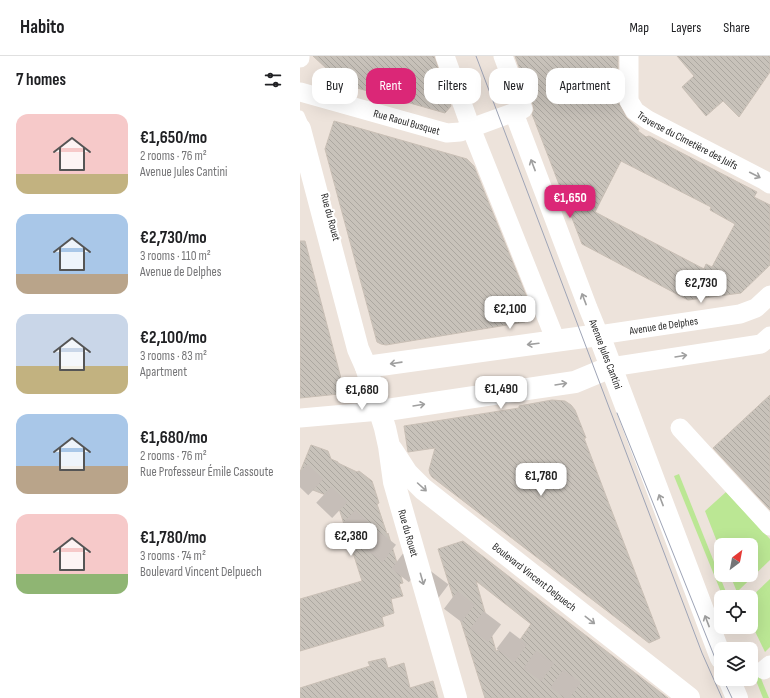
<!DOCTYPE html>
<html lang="en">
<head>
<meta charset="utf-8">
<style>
  :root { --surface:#fff; --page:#f6f6f6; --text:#202124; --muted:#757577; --line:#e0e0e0; --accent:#db2777 }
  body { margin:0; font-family:"Sofia Sans Condensed",sans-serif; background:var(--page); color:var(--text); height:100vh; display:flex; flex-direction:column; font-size:15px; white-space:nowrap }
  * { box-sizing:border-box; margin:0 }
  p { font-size:13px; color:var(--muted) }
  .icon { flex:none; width:22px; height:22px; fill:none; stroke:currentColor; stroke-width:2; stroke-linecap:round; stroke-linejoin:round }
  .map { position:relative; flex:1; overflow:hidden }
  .details { display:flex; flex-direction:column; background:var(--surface); width:300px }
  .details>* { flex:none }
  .hud { position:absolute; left:12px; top:12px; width:380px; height:36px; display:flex; gap:8px }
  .needle { width:26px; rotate:32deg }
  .fabs { position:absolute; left:414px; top:482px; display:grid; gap:8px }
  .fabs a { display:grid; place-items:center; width:44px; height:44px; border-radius:8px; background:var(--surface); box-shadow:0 4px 16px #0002; font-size:20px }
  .price { position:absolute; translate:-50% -34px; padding:0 9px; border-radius:8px; background:#fff; color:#222; font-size:13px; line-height:26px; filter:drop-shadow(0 1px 2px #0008) }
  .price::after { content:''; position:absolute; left:50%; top:24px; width:12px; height:9px; margin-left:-6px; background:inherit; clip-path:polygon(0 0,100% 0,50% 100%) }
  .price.active { background:var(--accent); color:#fff }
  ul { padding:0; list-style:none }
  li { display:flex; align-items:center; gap:12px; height:100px; padding:0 16px }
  li span { display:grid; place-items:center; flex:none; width:112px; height:80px; border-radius:12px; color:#555 }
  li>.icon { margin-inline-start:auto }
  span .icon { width:48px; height:48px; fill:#fffc; stroke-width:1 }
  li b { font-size:17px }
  h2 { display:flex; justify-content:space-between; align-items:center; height:48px; padding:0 16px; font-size:17px }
  .pill { padding:0 14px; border-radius:12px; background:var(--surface); box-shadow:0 4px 16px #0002; font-size:14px; line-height:36px }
  .pill.active { background:var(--accent); color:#fff }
  header { display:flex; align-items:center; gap:24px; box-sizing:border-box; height:56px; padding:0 20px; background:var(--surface); border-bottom:1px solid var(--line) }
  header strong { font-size:19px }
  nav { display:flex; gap:22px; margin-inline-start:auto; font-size:14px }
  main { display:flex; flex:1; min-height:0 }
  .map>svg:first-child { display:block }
  .grass { fill:#bbe794 }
  .building { fill:url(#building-back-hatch); stroke:#c9bfb5; fill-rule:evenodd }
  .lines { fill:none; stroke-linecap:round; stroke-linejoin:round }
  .highway-tunnel { stroke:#c6beb8; stroke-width:22; stroke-dasharray:22 11; stroke-linecap:butt }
  .lane { stroke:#fff; stroke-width:9 }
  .street { stroke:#fff; stroke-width:19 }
  .secondary { stroke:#fff; stroke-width:22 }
  .tram { stroke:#9ea4b6; stroke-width:1 }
  .oneway { stroke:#9f9f9f }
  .labels { text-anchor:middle; stroke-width:4; stroke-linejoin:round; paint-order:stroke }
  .street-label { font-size:11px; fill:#2a2a2a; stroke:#fff }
</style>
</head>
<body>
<header>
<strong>Habito</strong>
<nav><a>Map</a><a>Layers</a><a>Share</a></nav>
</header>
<main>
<section class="details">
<h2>7 homes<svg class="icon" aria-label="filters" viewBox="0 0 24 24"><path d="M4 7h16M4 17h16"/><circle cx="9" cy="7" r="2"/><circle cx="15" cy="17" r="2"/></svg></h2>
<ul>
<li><span style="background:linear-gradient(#f6c9c9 75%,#c2b280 0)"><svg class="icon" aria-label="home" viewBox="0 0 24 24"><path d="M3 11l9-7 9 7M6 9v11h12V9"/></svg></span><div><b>€1,650/mo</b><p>2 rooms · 76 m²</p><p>Avenue Jules Cantini</p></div></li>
<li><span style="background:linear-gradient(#a9c7e8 75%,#b9a48a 0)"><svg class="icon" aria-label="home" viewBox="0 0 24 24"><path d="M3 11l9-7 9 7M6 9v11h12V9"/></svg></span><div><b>€2,730/mo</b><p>3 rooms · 110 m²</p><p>Avenue de Delphes</p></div></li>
<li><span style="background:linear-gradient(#c9d6e8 65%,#c2b280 0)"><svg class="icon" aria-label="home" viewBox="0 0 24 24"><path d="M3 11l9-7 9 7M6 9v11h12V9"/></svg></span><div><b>€2,100/mo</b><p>3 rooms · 83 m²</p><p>Apartment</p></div></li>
<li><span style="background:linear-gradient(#a9c7e8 65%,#b9a48a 0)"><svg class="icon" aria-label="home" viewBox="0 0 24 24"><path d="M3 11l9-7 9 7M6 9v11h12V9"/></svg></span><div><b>€1,680/mo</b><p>2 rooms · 76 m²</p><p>Rue Professeur Émile Cassoute</p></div></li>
<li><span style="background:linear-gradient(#f6c9c9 75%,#8fb573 0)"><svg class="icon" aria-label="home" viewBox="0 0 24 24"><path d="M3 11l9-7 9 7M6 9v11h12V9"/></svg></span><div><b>€1,780/mo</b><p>3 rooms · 74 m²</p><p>Boulevard Vincent Delpuech</p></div></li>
</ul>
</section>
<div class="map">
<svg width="470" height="642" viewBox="0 0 470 642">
  <defs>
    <pattern id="building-back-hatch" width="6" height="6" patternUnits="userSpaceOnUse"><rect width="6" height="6" fill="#c8c2ba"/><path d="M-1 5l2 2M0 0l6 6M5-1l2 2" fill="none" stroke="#aca7a0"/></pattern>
  </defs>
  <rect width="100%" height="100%" fill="#ede3db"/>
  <!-- grass -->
  <g class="grass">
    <polygon points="379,418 428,541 423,541 374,420"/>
    <polygon points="426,436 470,483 470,504 437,536 430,519 451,519 451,489 421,489 421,496 405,455"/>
    <polygon points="470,523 470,591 465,596 451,567 451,541"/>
    <polygon points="451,598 469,642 463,642 451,612"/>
  </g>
  <!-- building -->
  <g class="building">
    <polygon points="13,0 134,0 151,50 145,57 29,24 29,17 26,12"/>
    <path d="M215,0h103v45l8,16 13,12 -1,2 8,6 3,-1 108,56 -3,5 16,8v60l-29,28 -53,7 -106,-56 -50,-130 2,-4 -1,-5zM321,105l90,46 -1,3 25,14 -23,43 -6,-3 -2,5 -109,-57z"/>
    <polygon points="377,0 470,0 470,16 439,61 423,45 406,60 382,31 394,20"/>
    <polygon points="34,65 167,103 174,110 232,254 225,266 86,289 81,288 77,286 25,93"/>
    <polygon points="0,185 5,185 43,330 39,338 0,342"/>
    <polygon points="470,339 470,454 413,392"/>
    <polygon points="252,344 265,345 271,349 275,354 286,382 284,382 295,411 360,582 349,587 132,421 130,418 129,414 135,392 108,396 104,370 219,352 219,350"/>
    <polygon points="11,389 28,395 31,403 38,406 38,407 57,416 59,415 72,425 79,447 77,448 87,478 88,477 103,527 99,528 103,540 91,543 94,557 82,561 84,570 0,595 0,543 62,525 36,443 0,429 0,416"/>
    <path d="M163,485l88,68 117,89h-183l-47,-149zM176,525l55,43 -14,20 -21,7z"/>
    <polygon points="85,602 88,612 104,607 110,632 133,625 138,642 0,642 0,632 70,610 68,606"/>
  </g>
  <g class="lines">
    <!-- highway-tunnel -->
    <polyline class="highway-tunnel" points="0,416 69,482 219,596 284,642"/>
    <!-- lane -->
    <polyline class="lane" points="0,59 6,73"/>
    <!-- street -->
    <g class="street">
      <polyline points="145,0 171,72 256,285"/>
      <path id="s1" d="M329,0v45l6,10 13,9 116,60 6,4"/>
      <polyline points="0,2 0,0"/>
      <path id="s2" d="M0,36l147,41 13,-1 63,-23 -20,-53"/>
      <path id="s3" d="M214,57l74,195 11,27 141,-21 16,-6 14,-13"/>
      <polyline points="311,311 461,288 470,280"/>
      <polyline points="0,362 80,355"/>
      <polyline points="380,372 470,470"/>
      <polyline points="464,614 470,609"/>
    </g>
    <!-- secondary -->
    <g class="secondary">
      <path id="s4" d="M0,73l58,220 8,18 19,61 4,18 5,36 62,216"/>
      <polyline points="66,311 299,279 421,602"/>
      <polyline points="80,355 275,326 311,311"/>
      <path id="s5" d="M92,394l15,23 16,16 266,209"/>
      <polyline points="429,623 437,642"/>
    </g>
    <!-- tram -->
    <g class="tram">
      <polyline points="176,0 402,597 422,642"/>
      <polyline points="317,357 421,617"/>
      <polyline points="423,623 432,642"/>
    </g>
  </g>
  <!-- one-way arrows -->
  <defs><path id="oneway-shaft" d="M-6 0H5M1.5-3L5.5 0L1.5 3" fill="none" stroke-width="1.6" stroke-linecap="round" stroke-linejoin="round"/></defs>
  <g class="oneway">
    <use href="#oneway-shaft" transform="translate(233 109) rotate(-111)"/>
    <use href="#oneway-shaft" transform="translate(455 119) rotate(27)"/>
    <use href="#oneway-shaft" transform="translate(284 243) rotate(-111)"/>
    <use href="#oneway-shaft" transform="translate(233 288) rotate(173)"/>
    <use href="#oneway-shaft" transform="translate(381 300) rotate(-9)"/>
    <use href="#oneway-shaft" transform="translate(96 307) rotate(172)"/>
    <use href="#oneway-shaft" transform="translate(261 328) rotate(-9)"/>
    <use href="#oneway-shaft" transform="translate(119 349) rotate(-9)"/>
    <use href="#oneway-shaft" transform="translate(122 431) rotate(42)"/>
    <use href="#oneway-shaft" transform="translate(361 444) rotate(-111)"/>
    <use href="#oneway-shaft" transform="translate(122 523) rotate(74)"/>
    <use href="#oneway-shaft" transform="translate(290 564) rotate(38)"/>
    <use href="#oneway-shaft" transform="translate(407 565) rotate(-111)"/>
  </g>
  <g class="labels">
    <!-- street labels -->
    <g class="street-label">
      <text dy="4" stroke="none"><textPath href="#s2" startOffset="111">Rue Raoul Busquet</textPath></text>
      <text dy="4" stroke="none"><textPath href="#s1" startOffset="117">Traverse du Cimetière des Juifs</textPath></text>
      <text transform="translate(31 161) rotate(75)" y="4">Rue du Rouet</text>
      <text dy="4" stroke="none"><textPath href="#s3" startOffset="303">Avenue de Delphes</textPath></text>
      <text transform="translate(306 298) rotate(69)" y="4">Avenue Jules Cantini</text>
      <text dy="4" stroke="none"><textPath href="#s4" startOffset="419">Rue du Rouet</textPath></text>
      <text dy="4" stroke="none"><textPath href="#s5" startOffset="192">Boulevard Vincent Delpuech</textPath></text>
    </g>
  </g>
</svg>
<div class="fabs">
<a><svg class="needle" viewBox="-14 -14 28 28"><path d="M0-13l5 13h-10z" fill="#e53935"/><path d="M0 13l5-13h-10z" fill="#757577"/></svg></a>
<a><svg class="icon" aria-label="locate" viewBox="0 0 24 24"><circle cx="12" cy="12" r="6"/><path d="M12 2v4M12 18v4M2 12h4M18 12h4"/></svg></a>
<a><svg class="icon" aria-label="layers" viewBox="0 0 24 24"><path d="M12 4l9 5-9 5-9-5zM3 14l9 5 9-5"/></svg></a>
</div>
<b class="price active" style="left:270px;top:163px">€1,650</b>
<b class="price" style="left:401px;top:248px">€2,730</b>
<b class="price" style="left:210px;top:274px">€2,100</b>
<b class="price" style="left:201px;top:354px">€1,490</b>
<b class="price" style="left:62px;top:355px">€1,680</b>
<b class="price" style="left:241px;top:441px">€1,780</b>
<b class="price" style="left:51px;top:501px">€2,380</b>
<div class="hud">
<a class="pill">Buy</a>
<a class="pill active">Rent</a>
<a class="pill">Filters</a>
<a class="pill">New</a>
<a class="pill">Apartment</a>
</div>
</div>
</main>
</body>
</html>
